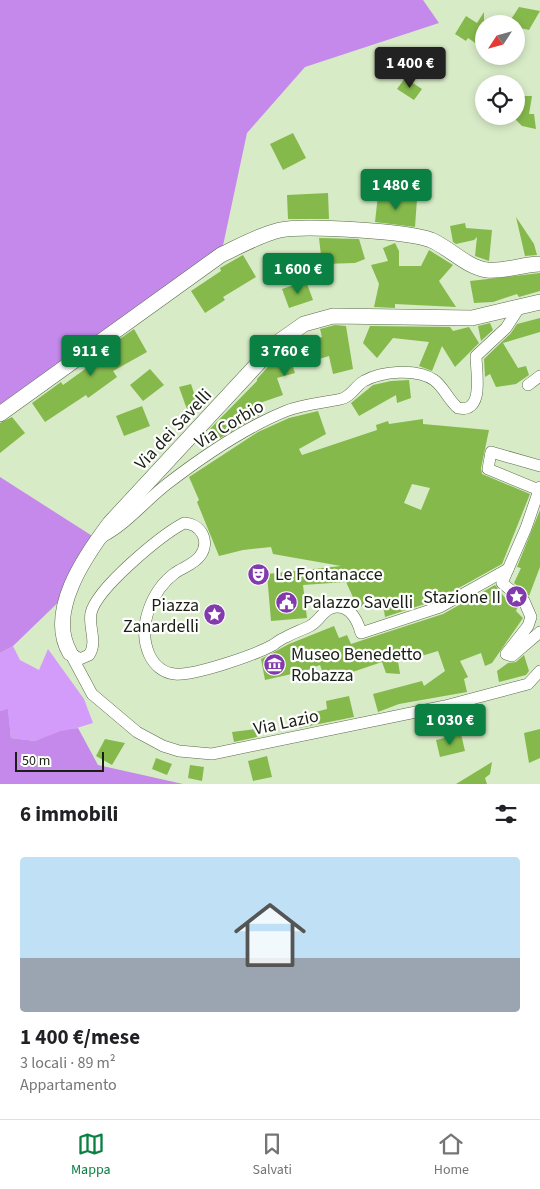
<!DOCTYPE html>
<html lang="it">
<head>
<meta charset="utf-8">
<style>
  :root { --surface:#fff; --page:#f6f6f6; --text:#202124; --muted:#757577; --line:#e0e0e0; --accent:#0b8043 }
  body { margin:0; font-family:"Source Sans 3",sans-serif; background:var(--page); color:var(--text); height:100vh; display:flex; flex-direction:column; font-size:19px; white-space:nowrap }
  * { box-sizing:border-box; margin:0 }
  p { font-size:16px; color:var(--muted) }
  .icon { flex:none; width:28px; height:28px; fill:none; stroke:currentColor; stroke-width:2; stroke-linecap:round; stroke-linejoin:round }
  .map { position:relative; height:784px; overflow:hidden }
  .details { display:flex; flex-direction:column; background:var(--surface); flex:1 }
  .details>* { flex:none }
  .needle { width:32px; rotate:234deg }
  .fabs { position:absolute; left:475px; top:15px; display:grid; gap:10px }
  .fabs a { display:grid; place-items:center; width:50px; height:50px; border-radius:50%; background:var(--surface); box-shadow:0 2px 8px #0003; font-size:25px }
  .scale { position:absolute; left:15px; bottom:12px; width:89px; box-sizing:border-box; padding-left:5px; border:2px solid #192013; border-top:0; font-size:14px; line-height:18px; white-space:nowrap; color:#192013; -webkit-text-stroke:4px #fff; paint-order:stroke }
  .price { position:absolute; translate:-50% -42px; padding:0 11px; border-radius:5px; background:var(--accent); color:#fff; font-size:16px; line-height:32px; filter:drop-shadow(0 1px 2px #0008) }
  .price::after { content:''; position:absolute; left:50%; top:30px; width:15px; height:11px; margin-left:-8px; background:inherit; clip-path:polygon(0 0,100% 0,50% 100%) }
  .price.on { background:#222; color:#fff }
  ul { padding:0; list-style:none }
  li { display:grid; align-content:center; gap:10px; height:265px; padding:0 20px }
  li span { display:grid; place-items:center; height:155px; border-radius:5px; color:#555 }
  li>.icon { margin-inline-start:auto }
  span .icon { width:90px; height:90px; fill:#fffc; stroke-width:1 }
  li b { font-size:21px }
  h2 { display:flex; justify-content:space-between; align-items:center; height:60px; padding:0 20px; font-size:21px }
  .tab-bar { display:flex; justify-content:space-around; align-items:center; height:70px; border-top:1px solid var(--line); background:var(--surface); font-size:14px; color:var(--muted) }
  .tab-bar a { display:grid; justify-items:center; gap:2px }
  .tab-bar .on { color:var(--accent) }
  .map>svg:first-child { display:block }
  .green { fill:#d49cfa }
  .forest { fill:#c489eb }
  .building { fill:#85b94c; fill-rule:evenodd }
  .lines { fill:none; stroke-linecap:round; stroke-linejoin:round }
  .minor-casing { stroke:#596a4a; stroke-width:12 }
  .tertiary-casing { stroke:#596a4a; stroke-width:16 }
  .minor { stroke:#fff; stroke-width:11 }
  .tertiary { stroke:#fff; stroke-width:15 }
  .labels { text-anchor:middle; stroke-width:4.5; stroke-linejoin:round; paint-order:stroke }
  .street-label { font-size:18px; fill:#192013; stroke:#fff }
  .poi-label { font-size:18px; fill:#192013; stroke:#fff; text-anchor:start }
</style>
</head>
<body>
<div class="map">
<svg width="540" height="784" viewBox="0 0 540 784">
  <rect width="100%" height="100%" fill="#d8ebc7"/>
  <!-- green -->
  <polygon class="green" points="13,646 20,660 39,670 48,649 84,699 93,723 35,741 11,738 8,710 0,711 0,653"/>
  <!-- forest -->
  <g class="forest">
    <polygon points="0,0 423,0 439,23 305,67 247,133 221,255 0,415"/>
    <polygon points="0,477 97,539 70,591 13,646 0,653"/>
    <polygon points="8,709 11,738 35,741 61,731 78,728 98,765 183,784 0,784 0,711"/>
  </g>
  <!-- building -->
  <g class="building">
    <polygon points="519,7 540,11 529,30 516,27 516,24 508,24"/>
    <polygon points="484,12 484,49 468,38 466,41 455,34 466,16 477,23"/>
    <polygon points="405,78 422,89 414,100 397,89"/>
    <polygon points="516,96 532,96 529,114 534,114 536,129 522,126 516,120"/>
    <polygon points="293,133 306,158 283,170 270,144"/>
    <polygon points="328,193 329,219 288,219 287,195"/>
    <polygon points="378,195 417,199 415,227 375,222"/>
    <polygon points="516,217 534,244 537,255 525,256"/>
    <polygon points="465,223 466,228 492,230 489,261 475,256 477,237 474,240 456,244 453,242 450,226"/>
    <polygon points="319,238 359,239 365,259 355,263 322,264"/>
    <polygon points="395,243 399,251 399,266 421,266 429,250 453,265 439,281 456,307 395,304 395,308 374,307 379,284 371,265 388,261 383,248"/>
    <polygon points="243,255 256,277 223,297 225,300 205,313 191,291 221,271 220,268"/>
    <polygon points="540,273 540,291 519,297 517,294 493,302 474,303 470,281"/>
    <polygon points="306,281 313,300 289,308 282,289"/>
    <polygon points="540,318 540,332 503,343 518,368 526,366 529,375 516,384 496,387 490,374 485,377 484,359 511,333 517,324"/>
    <polygon points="490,323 493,330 481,341 478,326"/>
    <polygon points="335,325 346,326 353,369 333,374 329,356 293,367 295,373 277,378 283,395 254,405 260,415 210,444 204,435 257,381 257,379 283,350 322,337 320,329"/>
    <polygon points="370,326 450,327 453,331 469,327 479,343 455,367 442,346 432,371 419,366 429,342 393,338 377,358 363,343"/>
    <polygon points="134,329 147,352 113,371 117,377 88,398 86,395 45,422 32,403 61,382 63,385 106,354 104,350"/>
    <polygon points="150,369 164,385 143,401 130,385"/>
    <polygon points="409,380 411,398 397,403 396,395 359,416 351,403 373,385 391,381"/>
    <polygon points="191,384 200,411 189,415 179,387"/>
    <polygon points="142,406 150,426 124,436 116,416"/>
    <path d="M318,411l8,23 -27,15 3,6 75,-25 -1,-5 12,-4 1,3 34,-5v5l66,6 -8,38 1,6 48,20 -28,70 -65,36 -52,17 -3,-20 -24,11 -12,-26 -43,3 4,33 -36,3 -4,-47 74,-8 -68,-12 -2,-7 -28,3 -24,6 -22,-54 2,-2 -10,-23 69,-45 31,-14zM412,484l18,4 -9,22 -17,-7z"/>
    <polygon points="12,417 25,433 0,453 0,423"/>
    <polygon points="540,510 540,567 529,596 514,583 521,568 517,567"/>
    <polygon points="495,585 506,599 507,597 518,606 516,611 523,618 492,663 485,666 481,653 460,661 468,677 464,679 467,692 399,704 378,712 373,694 422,681 424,686 445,671 438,651 418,657 397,654 400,674 386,673 382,662 326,681 320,665 305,671 265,680 261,659 289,644 334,626 339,638 347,635 351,644 363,640 443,614"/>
    <polygon points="524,655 529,671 526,675 499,682 497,671 508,663 516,662"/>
    <polygon points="349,696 354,717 299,728 296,717 327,709 326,701"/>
    <polygon points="256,729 257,737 234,742 232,732"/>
    <polygon points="540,729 540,758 529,763 524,733"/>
    <polygon points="461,734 465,751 440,757 436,740"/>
    <polygon points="105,739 125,743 112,765 96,756"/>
    <polygon points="267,756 272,777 253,781 248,761"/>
    <polygon points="156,758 172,764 167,775 152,769"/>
    <polygon points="492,762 490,774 485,778 487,784 456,784"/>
    <polygon points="190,765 204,767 202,781 188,778"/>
  </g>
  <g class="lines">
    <defs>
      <g id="minor">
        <polyline points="528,385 540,376"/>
        <polyline points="540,466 491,452 488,469 539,490 540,487"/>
        <polyline points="539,490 526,528 502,583 524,601 531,617 528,626 506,654 512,656 540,632"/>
        <path d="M102,537c25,-13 43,-36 65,-53 35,-27 77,-56 119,-73 18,-7 37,-8 55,-12 10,-2 15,-14 23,-18 18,-10 53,-13 70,-1 10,7 14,20 24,28 27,6 18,-37 18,-52l30,-28 13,-20"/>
        <path d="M70,653l10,6 9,-4c9,-13 -1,-28 2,-42 6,-25 69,-77 93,-90 17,1 27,18 16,33 -6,8 -16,11 -25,17 -23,17 -38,53 -26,81 5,11 14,19 26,20 19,2 80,-19 98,-29 4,-3 8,-6 13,-8 7,-4 16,-7 24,-11 10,-5 14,-19 27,-19 15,0 21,15 24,26l79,-26 68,-38"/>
        <polyline points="70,653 92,694 137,732 163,746 179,751 212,754 445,706 528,684 540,671"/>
      </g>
      <g id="tertiary">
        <path d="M0,414l221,-159c19,-9 38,-20 59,-25 25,-5 127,1 151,10 19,8 35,27 56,30 18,2 36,-6 53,-6"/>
        <path d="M70,653c-24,-41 15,-97 40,-130l167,-180 27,-19 29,-8 139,2 68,-16"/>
      </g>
    </defs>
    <!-- minor casing -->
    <use href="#minor" class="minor-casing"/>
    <!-- tertiary casing -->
    <use href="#tertiary" class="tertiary-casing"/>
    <!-- minor -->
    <use href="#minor" class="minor"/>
    <!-- tertiary -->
    <use href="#tertiary" class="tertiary"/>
  </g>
  <!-- icons -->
  <defs>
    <symbol id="theatre-disc" viewBox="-11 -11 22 22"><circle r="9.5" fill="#833aad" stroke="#fff"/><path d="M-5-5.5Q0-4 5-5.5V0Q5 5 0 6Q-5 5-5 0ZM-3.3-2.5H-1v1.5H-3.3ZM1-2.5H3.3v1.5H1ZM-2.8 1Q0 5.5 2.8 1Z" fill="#fff"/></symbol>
    <symbol id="sight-disc" viewBox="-11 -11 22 22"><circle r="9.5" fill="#833aad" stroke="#fff"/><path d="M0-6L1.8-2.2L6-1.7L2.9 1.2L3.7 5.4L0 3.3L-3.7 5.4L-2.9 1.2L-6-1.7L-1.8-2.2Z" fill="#fff"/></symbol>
    <symbol id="civic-disc" viewBox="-11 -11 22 22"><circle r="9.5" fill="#833aad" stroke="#fff"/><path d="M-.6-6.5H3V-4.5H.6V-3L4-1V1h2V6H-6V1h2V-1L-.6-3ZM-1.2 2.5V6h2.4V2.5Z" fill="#fff"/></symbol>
    <symbol id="museum-disc" viewBox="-11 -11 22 22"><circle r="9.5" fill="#833aad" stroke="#fff"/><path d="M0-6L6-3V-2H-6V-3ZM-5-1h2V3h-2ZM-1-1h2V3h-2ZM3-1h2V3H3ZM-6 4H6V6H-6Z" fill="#fff"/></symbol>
  </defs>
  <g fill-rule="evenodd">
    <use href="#theatre-disc" x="246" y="562" width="25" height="25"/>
    <use href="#sight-disc" x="504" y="584" width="25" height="25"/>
    <use href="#civic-disc" x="274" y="590" width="25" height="25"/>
    <use href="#sight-disc" x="202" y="602" width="25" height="25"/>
    <use href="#museum-disc" x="262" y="652" width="25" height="25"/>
  </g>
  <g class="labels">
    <!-- street labels -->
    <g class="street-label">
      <text transform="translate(229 424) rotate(-31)" y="6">Via Corbio</text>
      <text transform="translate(173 429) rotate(-47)" y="6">Via dei Savelli</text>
      <text transform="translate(286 722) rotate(-12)" y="6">Via Lazio</text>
    </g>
    <!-- poi labels -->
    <g class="poi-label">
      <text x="275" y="580">Le Fontanacce</text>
      <text x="501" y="603" text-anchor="end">Stazione II</text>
      <text x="303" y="608">Palazzo Savelli</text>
      <text x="199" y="611" text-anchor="end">Piazza<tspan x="199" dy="21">Zanardelli</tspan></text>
      <text x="291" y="660">Museo Benedetto<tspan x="291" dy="21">Robazza</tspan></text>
    </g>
  </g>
</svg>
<div class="fabs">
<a><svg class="needle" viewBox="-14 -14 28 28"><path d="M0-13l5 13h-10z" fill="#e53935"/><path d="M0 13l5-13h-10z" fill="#757577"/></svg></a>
<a><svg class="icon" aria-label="locate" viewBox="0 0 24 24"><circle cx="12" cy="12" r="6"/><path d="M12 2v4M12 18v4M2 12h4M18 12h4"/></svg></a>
</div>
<div class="scale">50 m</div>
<b class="price on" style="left:410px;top:89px">1 400 €</b>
<b class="price" style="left:396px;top:211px">1 480 €</b>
<b class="price" style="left:298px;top:295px">1 600 €</b>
<b class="price" style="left:91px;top:377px">911 €</b>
<b class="price" style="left:285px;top:377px">3 760 €</b>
<b class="price" style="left:450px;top:746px">1 030 €</b>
</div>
<section class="details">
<h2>6 immobili<svg class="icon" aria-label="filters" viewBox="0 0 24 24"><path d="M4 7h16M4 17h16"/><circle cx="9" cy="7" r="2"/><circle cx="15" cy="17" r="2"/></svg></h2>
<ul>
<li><span style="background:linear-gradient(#bfe0f5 65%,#9aa5b1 0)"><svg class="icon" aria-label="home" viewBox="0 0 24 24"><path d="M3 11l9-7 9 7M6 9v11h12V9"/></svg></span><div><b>1 400 €/mese</b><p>3 locali · 89 m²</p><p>Appartamento</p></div></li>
</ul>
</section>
<nav class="tab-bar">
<a class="on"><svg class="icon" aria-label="map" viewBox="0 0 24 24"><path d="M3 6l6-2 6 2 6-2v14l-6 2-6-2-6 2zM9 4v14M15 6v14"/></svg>Mappa</a>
<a><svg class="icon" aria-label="saved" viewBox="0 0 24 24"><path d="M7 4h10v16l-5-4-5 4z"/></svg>Salvati</a>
<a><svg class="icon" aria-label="home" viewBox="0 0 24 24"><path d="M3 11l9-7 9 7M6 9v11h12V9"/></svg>Home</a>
</nav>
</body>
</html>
